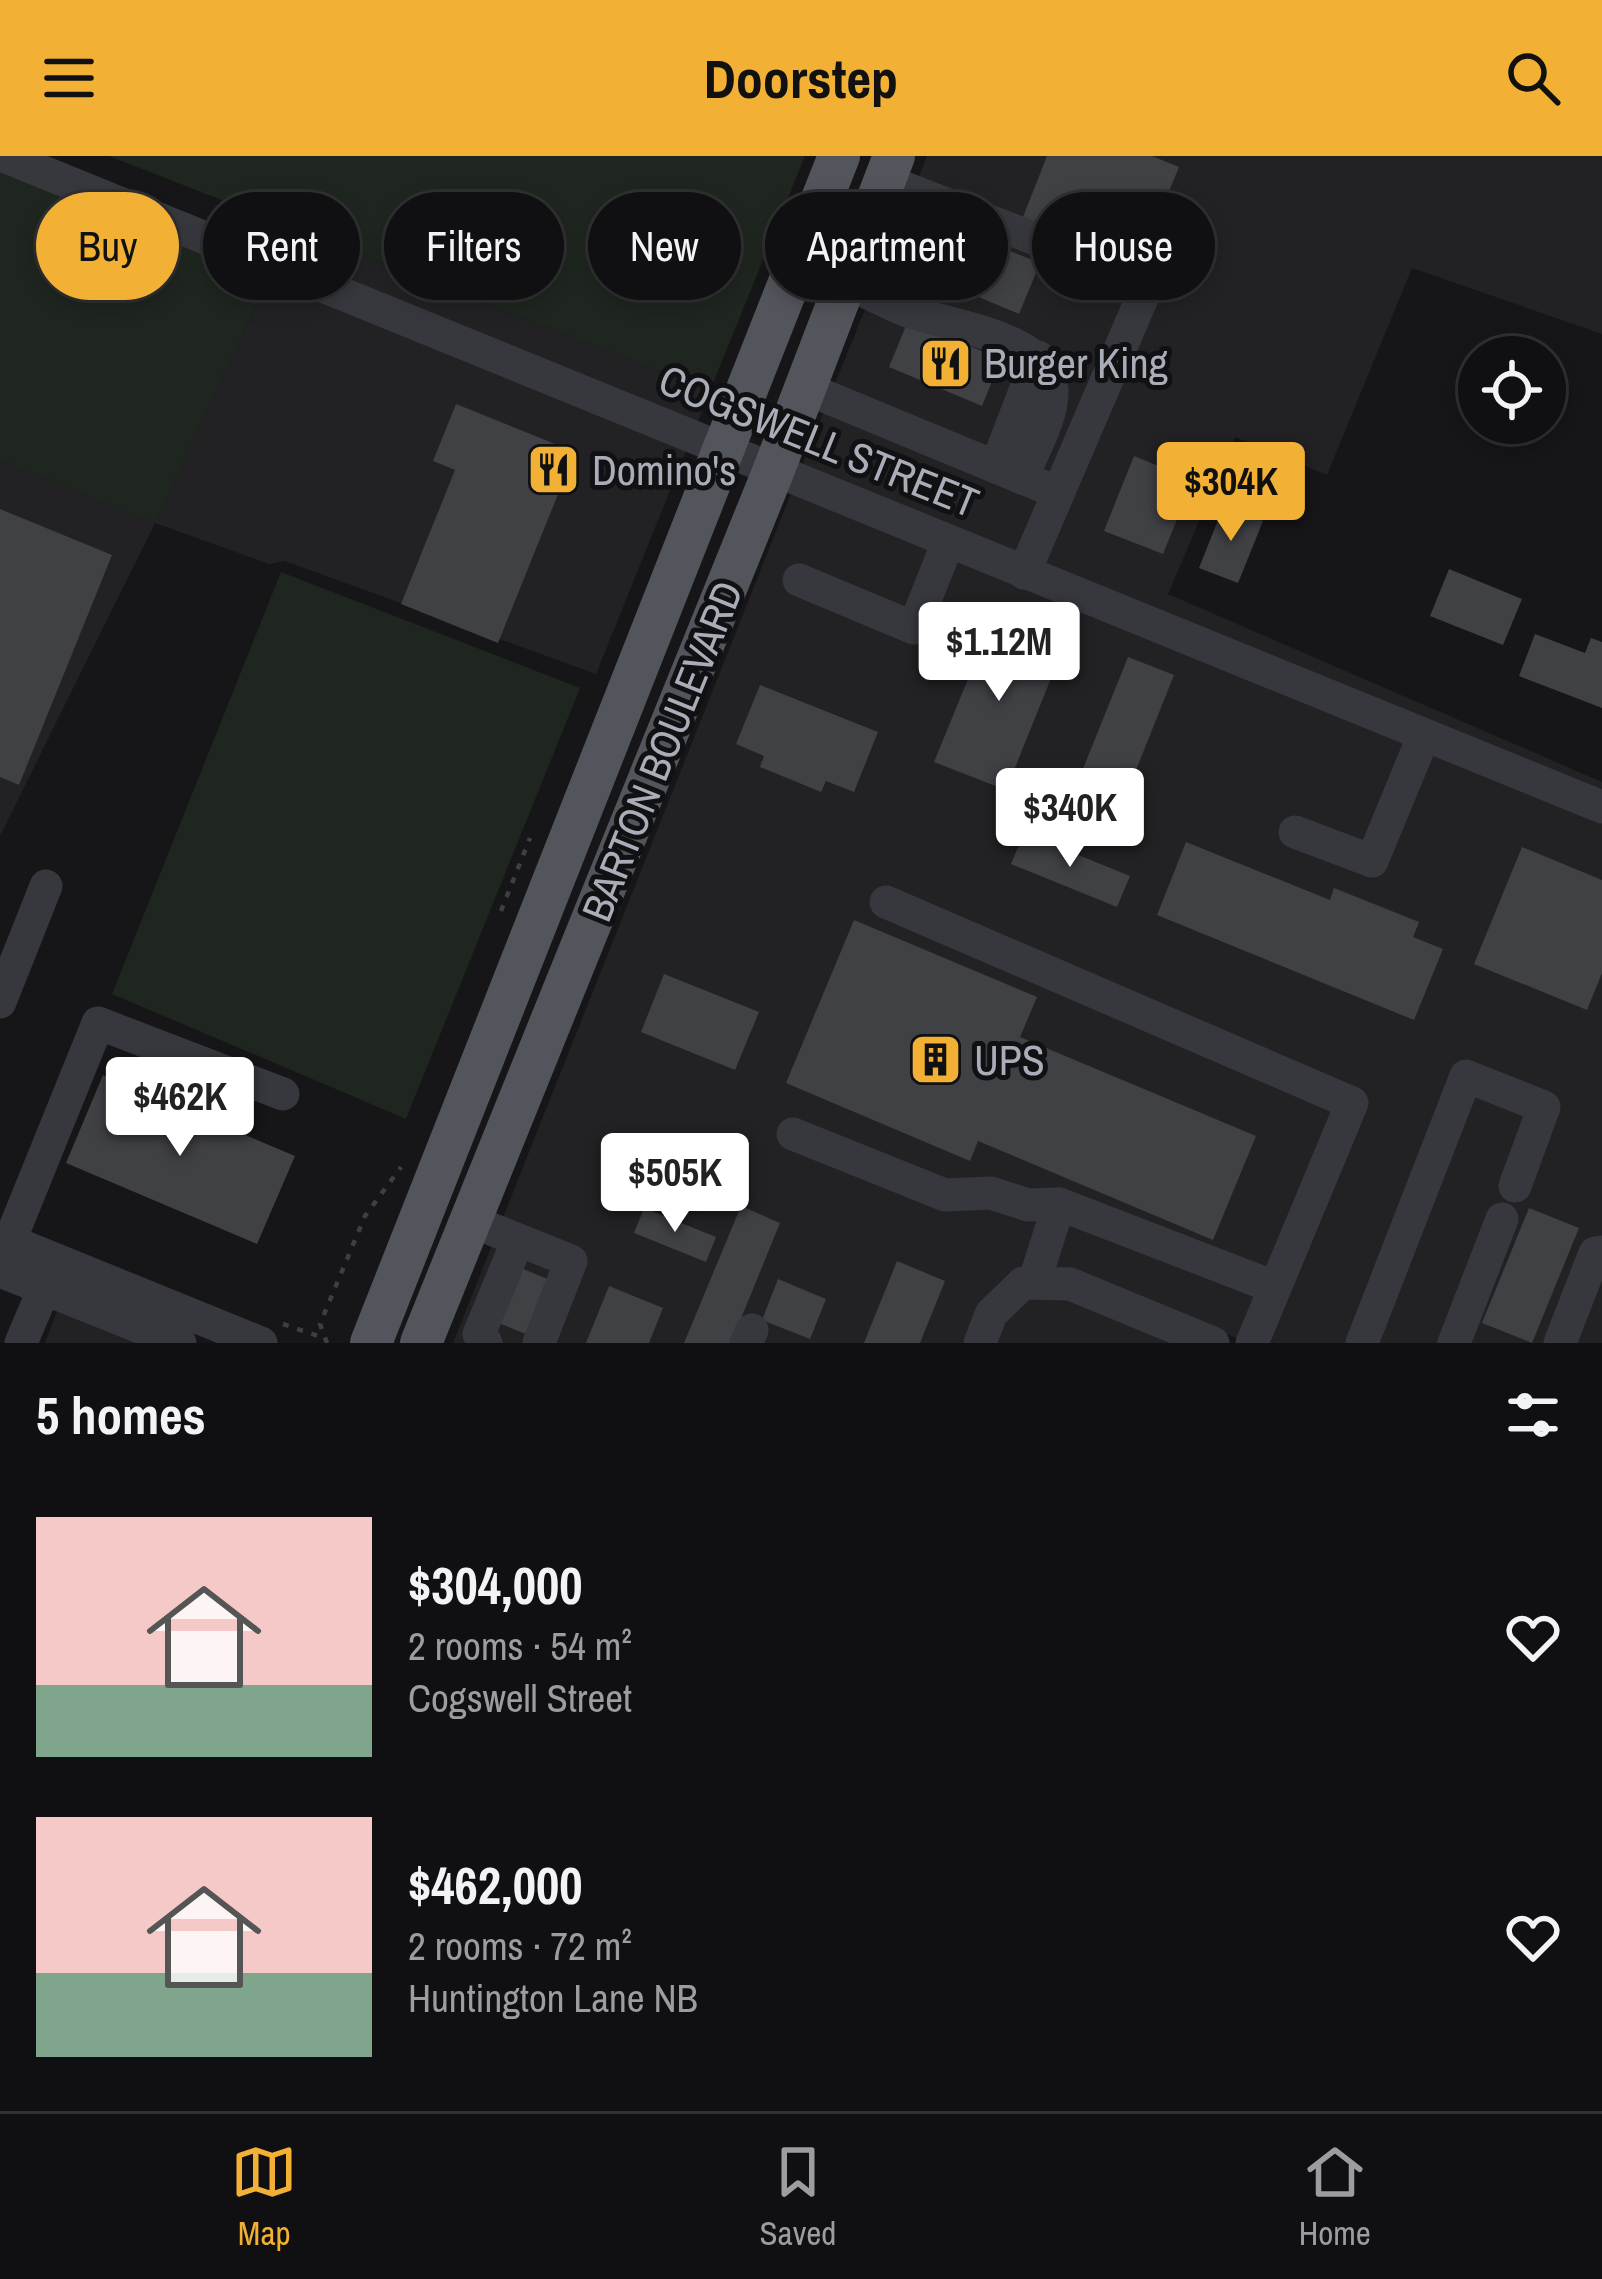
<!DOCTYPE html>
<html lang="en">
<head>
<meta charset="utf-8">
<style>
  :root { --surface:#101012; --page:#1e1e20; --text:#f1f3f6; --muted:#9c9d9f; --line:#303032; --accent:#f2b134 }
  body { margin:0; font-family:"Archivo Narrow",sans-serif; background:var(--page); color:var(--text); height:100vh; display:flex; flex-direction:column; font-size:45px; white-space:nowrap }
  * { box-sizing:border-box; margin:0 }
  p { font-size:39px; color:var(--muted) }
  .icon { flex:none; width:66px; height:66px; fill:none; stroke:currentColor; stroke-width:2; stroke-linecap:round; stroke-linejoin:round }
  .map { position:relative; height:1187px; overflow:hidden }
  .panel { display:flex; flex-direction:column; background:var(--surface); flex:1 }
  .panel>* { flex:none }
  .hud { position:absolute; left:36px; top:36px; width:1530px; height:108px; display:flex; gap:24px }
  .controls { position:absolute; left:1458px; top:180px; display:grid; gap:24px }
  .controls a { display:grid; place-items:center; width:108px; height:108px; border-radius:50%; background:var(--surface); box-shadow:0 6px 18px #0003,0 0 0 3px var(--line); font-size:60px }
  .price { position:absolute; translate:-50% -102px; padding:0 27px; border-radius:12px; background:#fff; color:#222; font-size:39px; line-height:78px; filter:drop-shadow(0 3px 6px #0008) }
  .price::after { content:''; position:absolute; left:50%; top:72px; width:36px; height:27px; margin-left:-18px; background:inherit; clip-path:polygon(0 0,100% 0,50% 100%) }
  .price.on { background:var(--accent); color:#111 }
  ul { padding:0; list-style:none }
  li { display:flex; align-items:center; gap:36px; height:300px; padding:0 36px }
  li span { display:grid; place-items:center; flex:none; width:336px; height:240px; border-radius:0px; color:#555 }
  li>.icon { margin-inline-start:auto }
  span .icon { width:144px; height:144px; fill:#fffc; stroke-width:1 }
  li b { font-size:51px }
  h2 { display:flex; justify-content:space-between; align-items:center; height:144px; padding:0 36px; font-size:51px }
  .pill { padding:0 42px; border-radius:54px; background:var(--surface); box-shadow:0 6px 18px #0003,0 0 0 3px var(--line); font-size:42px; line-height:108px }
  .pill.on { background:var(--accent); color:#111 }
  header { display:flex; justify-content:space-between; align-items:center; height:156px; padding:0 36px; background:var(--accent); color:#111; font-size:54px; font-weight:700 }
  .dock { display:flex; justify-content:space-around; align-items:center; height:168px; border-top:3px solid var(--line); background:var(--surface); font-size:33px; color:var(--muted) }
  .dock a { display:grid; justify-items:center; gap:6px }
  .dock .on { color:var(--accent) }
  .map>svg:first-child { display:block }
  .built { fill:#222225 }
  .green { fill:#1e261f }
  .building { fill:#404145 }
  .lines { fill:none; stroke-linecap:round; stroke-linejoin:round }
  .path { stroke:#3d3f44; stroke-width:4.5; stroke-dasharray:6 9; stroke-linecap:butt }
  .minor { stroke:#37383d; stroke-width:33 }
  .major { stroke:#53555c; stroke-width:42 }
  .labels { text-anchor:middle; stroke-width:10; stroke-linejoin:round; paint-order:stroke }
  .poi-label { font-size:42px; fill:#a8adb8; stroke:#111113; text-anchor:start }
  .street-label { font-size:42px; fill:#a8adb8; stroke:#111113 }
</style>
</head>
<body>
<header><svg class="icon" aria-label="menu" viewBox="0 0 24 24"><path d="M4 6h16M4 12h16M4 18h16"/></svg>Doorstep<svg class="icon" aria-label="search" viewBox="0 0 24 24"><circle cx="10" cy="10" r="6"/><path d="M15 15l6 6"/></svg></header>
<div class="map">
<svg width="1602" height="1187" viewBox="0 0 1602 1187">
  <rect width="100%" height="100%" fill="#161618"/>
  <!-- built -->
  <g class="built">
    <polygon points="927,0 1602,0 1602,178 1412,112 1327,319 1235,281 1168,438 1602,626 1602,636 801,312"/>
    <polygon points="293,72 710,235 696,270 281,99"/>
    <polygon points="268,124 686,295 596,518 285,405 269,408 155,367 0,680 0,304 155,366"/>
    <polygon points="791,338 1602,666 1602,1187 1249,1187 1075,1115 976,1152 963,1187 453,1187"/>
    <polygon points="1030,1142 1068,1142 1176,1187 996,1187 1004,1166"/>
    <polygon points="58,1153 142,1187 45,1187"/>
  </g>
  <!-- green -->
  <g class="green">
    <polygon points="109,0 805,0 710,235"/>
    <polygon points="0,13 268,124 155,367 0,304"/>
    <polygon points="281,416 580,532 406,963 112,838"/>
  </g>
  <!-- building -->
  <g class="building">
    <polygon points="1047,0 1152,0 1179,11 1139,108 1023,61"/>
    <polygon points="990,87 1040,107 1019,158 969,137"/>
    <polygon points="908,165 1001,203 982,250 889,211"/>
    <polygon points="456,248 575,296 498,487 401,448 455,314 433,305"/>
    <polygon points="1134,300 1193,324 1163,398 1104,375"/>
    <polygon points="1224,349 1263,365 1238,427 1199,412"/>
    <polygon points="0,353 112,399 19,629 0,621"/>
    <polygon points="1449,413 1522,443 1503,489 1430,460"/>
    <polygon points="993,462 1064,490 1006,634 934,606"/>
    <polygon points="1535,478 1585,497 1591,482 1602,486 1602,552 1519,520"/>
    <polygon points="1128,501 1174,519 1108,684 1062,665"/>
    <polygon points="760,529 878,576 854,636 826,625 821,636 760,611 764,600 736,588"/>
    <polygon points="1024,677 1130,720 1117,751 1011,708"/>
    <polygon points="1186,686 1330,744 1334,732 1419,766 1413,781 1443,793 1414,864 1157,759"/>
    <polygon points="1522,691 1602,724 1602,817 1587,854 1474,808"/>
    <polygon points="854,764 1037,841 1020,881 1256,980 1213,1084 978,985 970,1005 786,927"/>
    <polygon points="664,818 759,856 735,914 641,876"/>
    <polygon points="103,919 295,1000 257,1088 66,1007"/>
    <polygon points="741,1050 780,1067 731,1187 684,1187"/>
    <polygon points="644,1052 716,1081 706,1106 634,1077"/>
    <polygon points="1529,1052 1579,1072 1532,1187 1482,1167"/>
    <polygon points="897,1105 945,1125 920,1187 864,1187"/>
    <polygon points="516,1110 550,1124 528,1179 494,1165"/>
    <polygon points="778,1123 826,1143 810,1183 762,1164"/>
    <polygon points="609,1130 663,1152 649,1187 586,1187"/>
  </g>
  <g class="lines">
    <!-- path -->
    <g class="path">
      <polyline points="501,755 530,682"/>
      <polyline points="283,1168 324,1182"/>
      <polyline points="327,1187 320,1168 365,1060 401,1011"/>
    </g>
    <!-- minor -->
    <g class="minor">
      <polyline points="4,0 1602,651"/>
      <polyline points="884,24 1141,124 1145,135 1024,417"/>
      <path d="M846,126c19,9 39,20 59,28 38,15 146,26 147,80 1,28 -20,62 -30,88"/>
      <polyline points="805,232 1042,330"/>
      <polyline points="996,311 1038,201"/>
      <polyline points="799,424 914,472 948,386"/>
      <polyline points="1295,676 1372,705 1424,579"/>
      <polyline points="886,746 1352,947 1252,1187"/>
      <polyline points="0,846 46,730"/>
      <polyline points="793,978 945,1039 991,1037 1028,1049 1059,1048 1274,1131"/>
      <polyline points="471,1065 571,1105 539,1187"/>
      <polyline points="0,1081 261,1187"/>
      <polyline points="0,1109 98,867 283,938"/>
      <polyline points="0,1115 180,1187"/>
      <polyline points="1034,1127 1059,1048"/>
      <polyline points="21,1187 51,1116"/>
      <polyline points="486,1187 479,1178 518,1084"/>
      <polyline points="746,1187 752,1174"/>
      <polyline points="980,1187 991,1158 1023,1127 1070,1128 1213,1187"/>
      <polyline points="1362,1187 1466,920 1544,951 1515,1030"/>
      <polyline points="1454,1187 1502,1063"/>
      <polyline points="1560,1187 1595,1097 1602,1096"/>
    </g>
    <!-- major -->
    <g class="major">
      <polyline points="371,1187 839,0"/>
      <polyline points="421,1187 773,316 894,0"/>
    </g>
  </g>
  <!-- icons -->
  <defs>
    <symbol id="restaurant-square" viewBox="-11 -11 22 22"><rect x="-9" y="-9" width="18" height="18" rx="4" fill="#f2b134" stroke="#111113"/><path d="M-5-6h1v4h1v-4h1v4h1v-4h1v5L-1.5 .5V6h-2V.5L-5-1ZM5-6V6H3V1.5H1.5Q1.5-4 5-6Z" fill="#111"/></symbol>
    <symbol id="building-square" viewBox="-11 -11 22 22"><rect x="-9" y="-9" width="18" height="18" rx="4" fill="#f2b134" stroke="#111113"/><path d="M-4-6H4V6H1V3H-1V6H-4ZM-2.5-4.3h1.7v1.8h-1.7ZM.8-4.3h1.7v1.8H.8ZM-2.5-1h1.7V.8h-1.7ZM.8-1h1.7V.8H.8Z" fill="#111"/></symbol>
  </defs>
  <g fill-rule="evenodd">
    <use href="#restaurant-square" x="916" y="178" width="59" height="59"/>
    <use href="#restaurant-square" x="524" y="284" width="59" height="59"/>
    <use href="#building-square" x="906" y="874" width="59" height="59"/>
  </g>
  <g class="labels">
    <!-- poi labels -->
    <g class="poi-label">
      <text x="984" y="222">Burger King</text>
      <text x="592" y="329">Domino's</text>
      <text x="974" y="919">UPS</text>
    </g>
    <!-- street labels -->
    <g class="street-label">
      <text transform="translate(819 285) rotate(22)" y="15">COGSWELL STREET</text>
      <text transform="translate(662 595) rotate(-68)" y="15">BARTON BOULEVARD</text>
    </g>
  </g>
</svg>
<div class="controls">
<a><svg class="icon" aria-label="locate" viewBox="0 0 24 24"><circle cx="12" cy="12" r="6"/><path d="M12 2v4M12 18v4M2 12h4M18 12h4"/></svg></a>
</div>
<b class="price on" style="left:1231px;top:388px">$304K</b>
<b class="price" style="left:999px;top:548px">$1.12M</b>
<b class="price" style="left:1070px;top:714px">$340K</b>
<b class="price" style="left:180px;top:1003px">$462K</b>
<b class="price" style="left:675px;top:1079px">$505K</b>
<div class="hud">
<a class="pill on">Buy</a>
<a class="pill">Rent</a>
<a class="pill">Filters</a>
<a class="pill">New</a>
<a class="pill">Apartment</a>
<a class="pill">House</a>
</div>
</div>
<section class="panel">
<h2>5 homes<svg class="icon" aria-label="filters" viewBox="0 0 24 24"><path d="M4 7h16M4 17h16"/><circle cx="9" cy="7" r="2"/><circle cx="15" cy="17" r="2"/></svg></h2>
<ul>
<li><span style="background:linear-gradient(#f6c9c9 70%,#7fa58c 0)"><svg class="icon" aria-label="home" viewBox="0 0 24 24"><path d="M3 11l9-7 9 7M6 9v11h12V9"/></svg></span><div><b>$304,000</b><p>2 rooms · 54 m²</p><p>Cogswell Street</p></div><svg class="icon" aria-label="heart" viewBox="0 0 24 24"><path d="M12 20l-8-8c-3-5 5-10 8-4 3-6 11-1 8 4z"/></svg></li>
<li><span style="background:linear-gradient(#f6c9c9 65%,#7fa58c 0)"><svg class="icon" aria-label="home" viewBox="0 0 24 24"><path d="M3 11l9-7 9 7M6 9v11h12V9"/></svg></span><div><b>$462,000</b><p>2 rooms · 72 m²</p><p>Huntington Lane NB</p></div><svg class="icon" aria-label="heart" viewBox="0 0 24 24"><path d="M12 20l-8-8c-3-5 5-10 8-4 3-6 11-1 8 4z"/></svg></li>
</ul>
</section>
<nav class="dock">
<a class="on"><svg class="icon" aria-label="map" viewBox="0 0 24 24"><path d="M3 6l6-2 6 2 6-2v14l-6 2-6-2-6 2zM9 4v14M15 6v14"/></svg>Map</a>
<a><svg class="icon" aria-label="saved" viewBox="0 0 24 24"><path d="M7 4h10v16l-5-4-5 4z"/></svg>Saved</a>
<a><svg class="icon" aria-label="home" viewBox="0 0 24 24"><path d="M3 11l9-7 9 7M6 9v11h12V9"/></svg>Home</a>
</nav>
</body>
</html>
